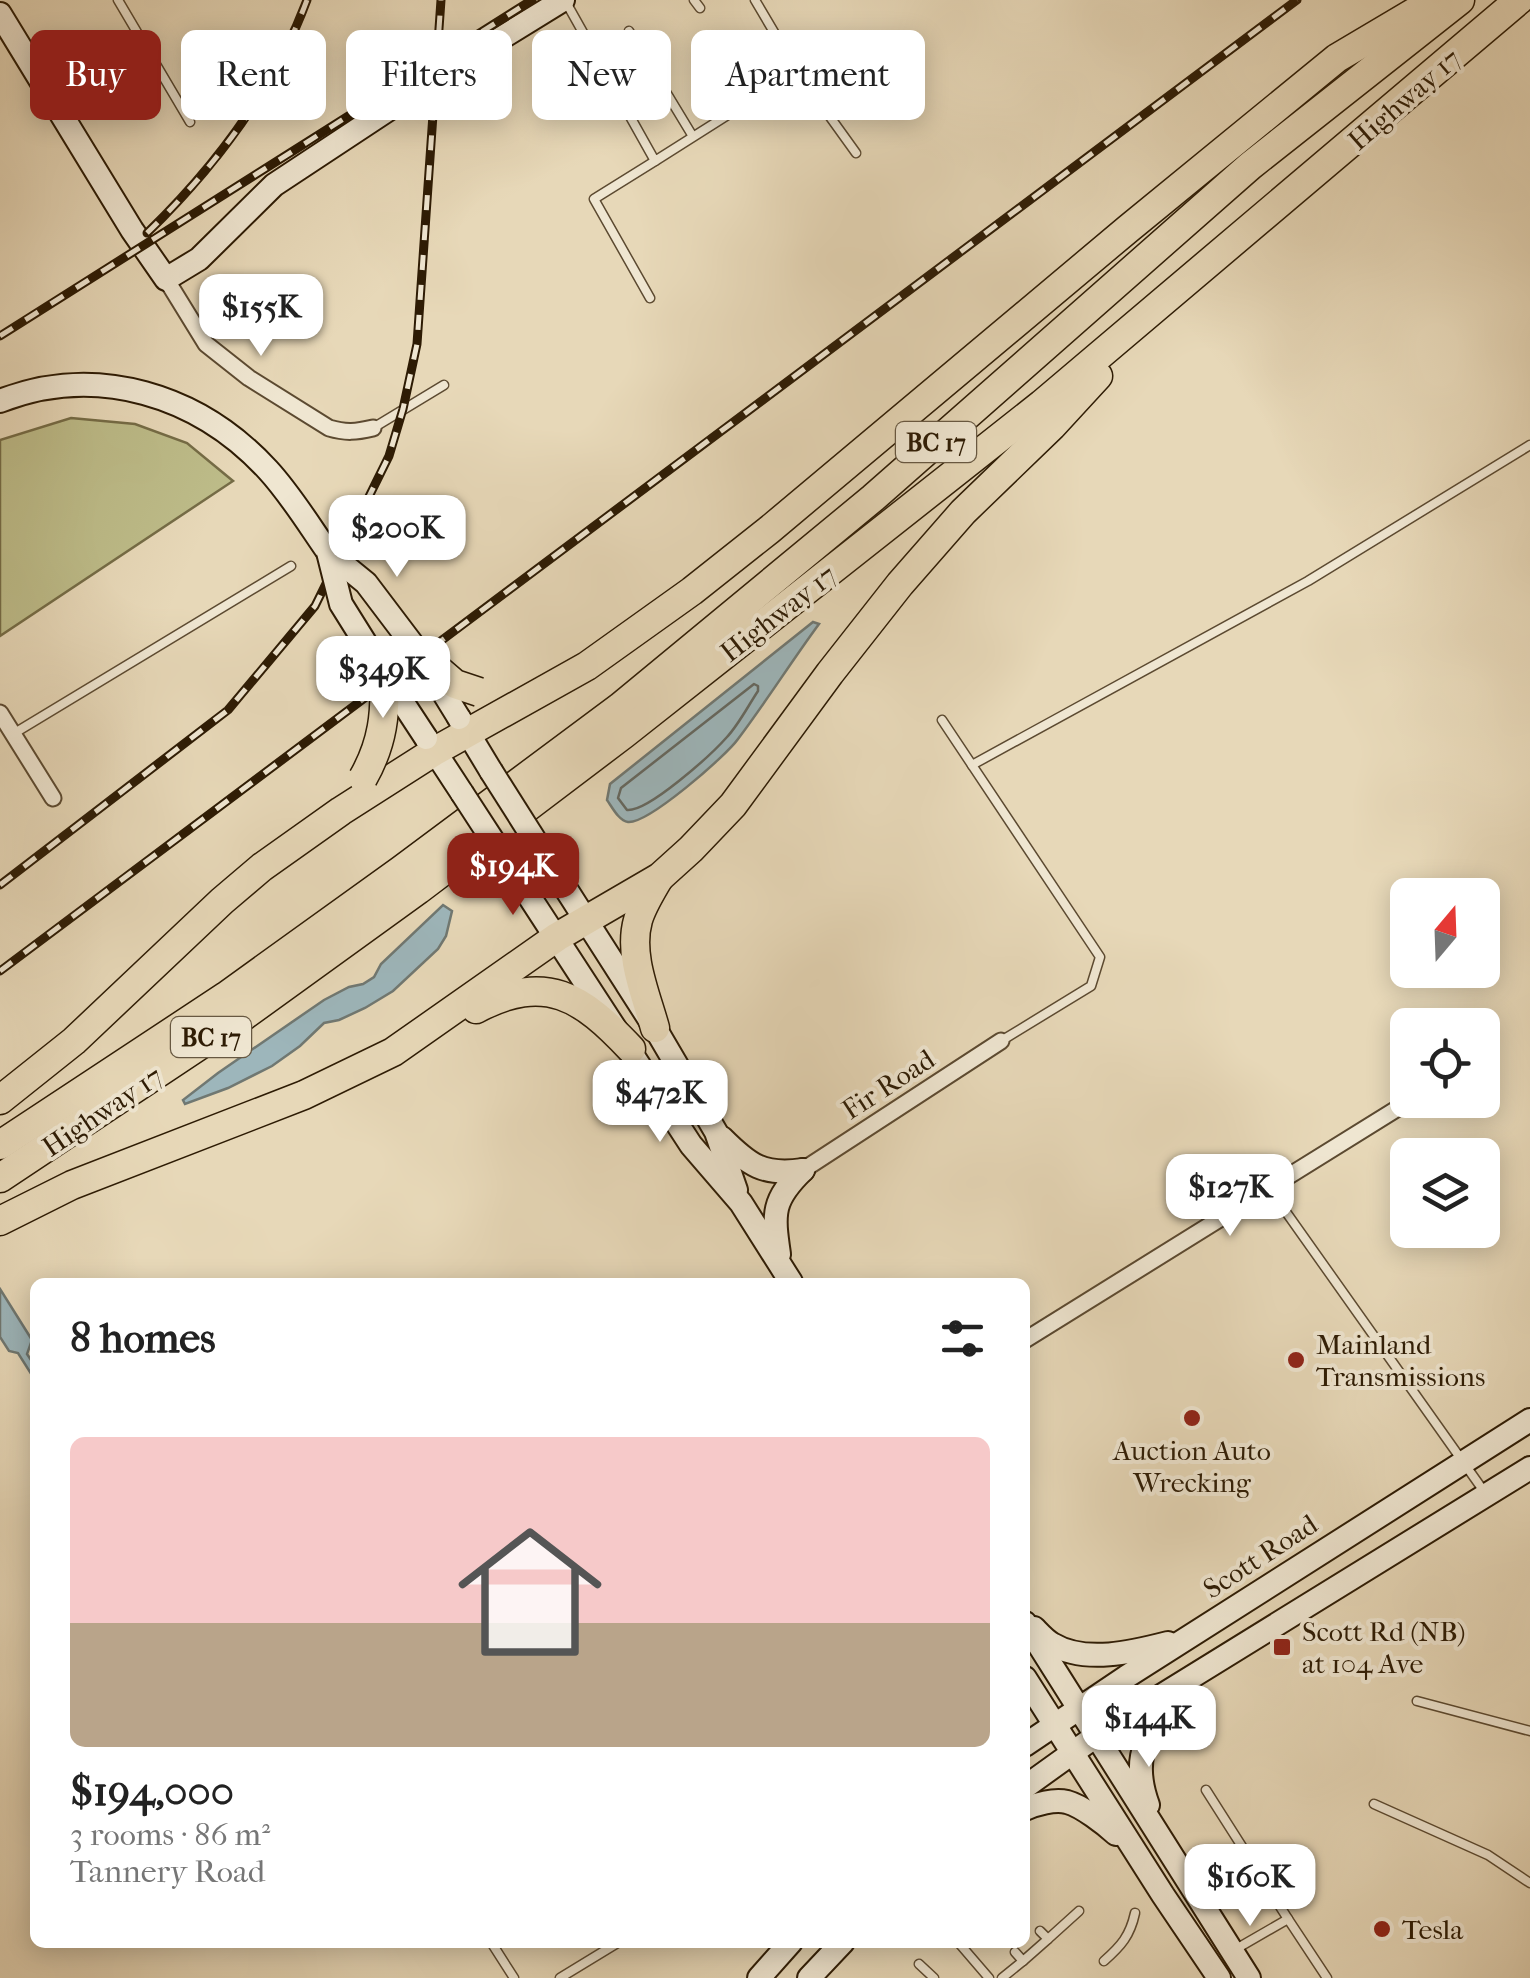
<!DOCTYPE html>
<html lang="en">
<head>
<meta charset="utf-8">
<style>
  :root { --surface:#fff; --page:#f6f6f6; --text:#222; --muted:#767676; --line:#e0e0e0; --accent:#8f2418 }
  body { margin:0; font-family:"IM FELL French Canon",serif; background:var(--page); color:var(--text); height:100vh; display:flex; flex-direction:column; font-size:38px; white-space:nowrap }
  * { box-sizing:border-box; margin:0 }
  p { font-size:32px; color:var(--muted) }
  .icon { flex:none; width:55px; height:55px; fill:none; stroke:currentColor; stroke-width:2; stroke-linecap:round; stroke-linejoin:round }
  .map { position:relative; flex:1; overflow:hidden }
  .details { position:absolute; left:30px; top:1278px; width:1000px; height:670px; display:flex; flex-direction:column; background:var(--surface); border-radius:15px; box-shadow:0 5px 25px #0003 }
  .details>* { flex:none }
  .banner { position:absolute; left:30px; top:30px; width:1000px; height:90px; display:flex; gap:20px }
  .needle { width:65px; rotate:19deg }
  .buttons { position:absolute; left:1390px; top:878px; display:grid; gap:20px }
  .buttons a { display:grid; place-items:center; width:110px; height:110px; border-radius:15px; background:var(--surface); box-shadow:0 5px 25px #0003; font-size:50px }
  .price { position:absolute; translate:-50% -85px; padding:0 22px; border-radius:20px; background:#fff; color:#222; font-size:32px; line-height:65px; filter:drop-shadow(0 2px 5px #0008) }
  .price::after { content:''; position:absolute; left:50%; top:60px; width:30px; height:22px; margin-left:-15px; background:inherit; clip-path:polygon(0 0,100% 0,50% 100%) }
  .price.current { background:var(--accent); color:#fff }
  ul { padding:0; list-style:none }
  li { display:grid; align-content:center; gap:20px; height:530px; padding:0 40px }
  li+li { border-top:2px solid var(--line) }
  li span { display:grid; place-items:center; height:310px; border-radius:15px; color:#555 }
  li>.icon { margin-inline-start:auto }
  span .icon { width:180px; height:180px; fill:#fffc; stroke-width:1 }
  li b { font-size:42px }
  h2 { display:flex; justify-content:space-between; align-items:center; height:120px; padding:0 40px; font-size:42px }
  .chip { padding:0 35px; border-radius:15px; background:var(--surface); box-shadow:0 5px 25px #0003; font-size:35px; line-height:90px }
  .chip.current { background:var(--accent); color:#fff }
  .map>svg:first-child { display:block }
  .grass { fill:#bdbc89; stroke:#756c46; stroke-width:2.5 }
  .water { fill:#9db6bb; stroke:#707872; stroke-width:2.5 }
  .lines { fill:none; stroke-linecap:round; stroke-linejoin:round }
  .shore { stroke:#656860; stroke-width:2.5 }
  .lane-casing { stroke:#5c4a31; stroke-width:11 }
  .street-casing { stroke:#5c4a31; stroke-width:19 }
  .secondary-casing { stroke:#2d1b04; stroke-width:26 }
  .highway-casing { stroke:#2d1b04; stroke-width:31 }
  .lane { stroke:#efe6d1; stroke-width:8 }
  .street { stroke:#efe6d1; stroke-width:15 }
  .secondary { stroke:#efe6d1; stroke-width:22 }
  .highway { stroke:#e7d8b8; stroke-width:28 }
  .rail-casing { stroke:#2d1b04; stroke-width:9 }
  .rail { stroke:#efe6d1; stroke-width:5; stroke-dasharray:15; stroke-linecap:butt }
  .secondary-bridge-casing { stroke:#2d1b04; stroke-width:26; stroke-linecap:butt }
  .highway-bridge-casing { stroke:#2d1b04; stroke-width:31; stroke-linecap:butt }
  .secondary-bridge { stroke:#efe6d1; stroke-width:22 }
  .highway-bridge { stroke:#e7d8b8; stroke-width:28 }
  .poi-dot { fill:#8f2418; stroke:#efe6d1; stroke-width:4 }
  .labels { text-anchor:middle; stroke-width:8; stroke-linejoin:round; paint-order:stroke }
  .shield { fill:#efe6d1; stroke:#675842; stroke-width:2.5 }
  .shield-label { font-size:25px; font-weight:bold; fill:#2d1b04 }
  .street-label { font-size:28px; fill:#2d1b04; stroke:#efe6d1 }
  .poi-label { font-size:28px; fill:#2d1b04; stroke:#efe6d1; text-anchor:start }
</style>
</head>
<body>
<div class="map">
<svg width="1530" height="1978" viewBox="0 0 1530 1978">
  <rect width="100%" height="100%" fill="#e7d8b8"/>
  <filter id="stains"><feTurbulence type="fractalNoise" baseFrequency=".002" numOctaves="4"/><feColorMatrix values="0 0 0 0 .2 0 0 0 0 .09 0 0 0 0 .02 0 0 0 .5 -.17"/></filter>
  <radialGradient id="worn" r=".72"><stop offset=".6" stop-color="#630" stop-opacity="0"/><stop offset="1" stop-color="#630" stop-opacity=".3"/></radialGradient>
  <!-- grass -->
  <polygon class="grass" points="71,418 135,424 187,443 233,481 0,636 0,440"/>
  <!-- water -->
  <g class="water">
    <path d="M813,622l6,2c-28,38 -53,78 -81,115 -12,17 -90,85 -110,83 -9,-1 -16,-15 -21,-22l3,-16z"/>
    <polygon points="443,905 452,911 446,936 438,949 393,991 365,1008 339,1020 324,1023 300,1046 272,1066 228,1088 185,1104 183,1100 218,1073 324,1000 349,987 363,984 374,977 381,964"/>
    <polygon points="0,1289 32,1340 27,1354 35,1366 35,1380 18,1353 9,1351 0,1337"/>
  </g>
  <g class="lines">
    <!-- shore -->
    <path class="shore" d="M754,684l4,2v5c-10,15 -19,33 -31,46 -16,18 -79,75 -100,73l-9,-12 3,-10z"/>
    <defs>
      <g id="lane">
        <polyline points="118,0 190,122"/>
        <polyline points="694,0 700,8"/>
        <polyline points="567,4 655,161 797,71 755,0"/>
        <polyline points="629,31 692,135"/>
        <polyline points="797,71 856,153"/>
        <polyline points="650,298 594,199 655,161"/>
        <polyline points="373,428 444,385"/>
        <polyline points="942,720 1100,957 1091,986 1001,1041"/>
        <polyline points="13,734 291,566"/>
        <polyline points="972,765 1308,581 1530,445"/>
        <polyline points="1269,1188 1483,1490"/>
        <polyline points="1417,1701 1530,1731"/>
        <polyline points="1206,1790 1288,1919"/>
        <polyline points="1374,1804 1488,1855 1530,1883"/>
        <polyline points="1040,1931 1048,1939 1079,1911"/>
        <polyline points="491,1942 514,1978"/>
        <polyline points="958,1942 989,1978"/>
        <polyline points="1236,1949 1288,1919 1327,1978"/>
        <polyline points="1015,1952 1023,1961 1048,1939"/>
        <path d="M1104,1961c17,-15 26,-25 31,-48"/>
        <polyline points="919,1964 934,1978"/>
        <polyline points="560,1978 619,1942"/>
        <polyline points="1002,1978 1023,1961"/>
      </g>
      <g id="street">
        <path d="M166,279l40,65 43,34 80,50c17,5 27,4 44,0"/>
        <polyline points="0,713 53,798"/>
        <polyline points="803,1170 1001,1041"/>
        <polyline points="1025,1340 1411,1100"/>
      </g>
      <g id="secondary">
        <polyline points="0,14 132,230 166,279 199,259 274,185 436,78 563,0"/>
        <path d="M0,401c97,-38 199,-6 268,69 23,25 41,55 60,82"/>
        <polyline points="459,718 491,771"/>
        <polyline points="426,738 462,793"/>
        <polyline points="541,850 655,1028 716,1132 736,1190"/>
        <polyline points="512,870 691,1145 741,1203 791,1282"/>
        <path d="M722,1138c27,27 41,38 81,32"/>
        <path d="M779,1254c-6,-41 -7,-54 24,-84"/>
        <polyline points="1025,1623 1249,1978"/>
        <path d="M1034,1628c5,5 11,12 18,16 33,20 81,8 116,-1"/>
        <polyline points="1025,1678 1163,1895 1219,1978"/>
        <polyline points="1025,1745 1126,1677 1530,1420"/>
        <polyline points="1025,1787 1096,1736 1530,1468"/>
        <path d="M1148,1805c-19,-52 1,-75 36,-112"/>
        <path d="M1025,1809c11,-5 29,-10 42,-7 15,4 38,22 49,32"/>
        <polyline points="759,1978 791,1942"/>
        <polyline points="809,1978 843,1942"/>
      </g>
      <g id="highway">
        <path d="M476,1009c70,-37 106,-12 155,40"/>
        <path d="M655,1028c-9,-33 -27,-73 -17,-108 4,-14 13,-28 21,-42"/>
        <polyline points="0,1100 74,1041 222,901 262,867 341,811 435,751 587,666 692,591 769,530 1128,229 1337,58 1435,0"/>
        <polyline points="0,1145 226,996 401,870 620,707 873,498 1250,166 1460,0"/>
        <polyline points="0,1178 245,1015 418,890 624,734 1042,404 1519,0"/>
        <polyline points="0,1221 72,1185 304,1095 393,1052 557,937 660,877 691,849 733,805 830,673 900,584 963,512 1052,426 1098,376"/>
      </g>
    </defs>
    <!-- lane casing -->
    <use href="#lane" class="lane-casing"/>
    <!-- street casing -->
    <use href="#street" class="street-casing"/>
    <!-- secondary casing -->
    <use href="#secondary" class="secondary-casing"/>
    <!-- highway casing -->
    <use href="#highway" class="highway-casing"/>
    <!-- lane -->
    <use href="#lane" class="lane"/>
    <!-- street -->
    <use href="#street" class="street"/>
    <!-- secondary -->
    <use href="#secondary" class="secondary"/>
    <!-- highway -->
    <use href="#highway" class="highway"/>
    <defs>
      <g id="rail">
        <path d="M147,233c69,-67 126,-142 160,-233"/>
        <polyline points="0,336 532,0"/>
        <polyline points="0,885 228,710 315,606 389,456 403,409 417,344 441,0"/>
        <polyline points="0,971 1297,0"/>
      </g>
    </defs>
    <!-- rail casing -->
    <use href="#rail" class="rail-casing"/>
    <!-- rail -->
    <use href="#rail" class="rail"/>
    <defs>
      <g id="secondary-bridge">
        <polyline points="328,552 366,583 419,653 459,718"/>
        <polyline points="328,552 341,604 376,660"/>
        <polyline points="384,674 426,738"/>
        <polyline points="491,771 541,850"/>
        <polyline points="462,793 512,870"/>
      </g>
      <g id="highway-bridge">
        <polyline points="419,653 455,684 479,692"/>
        <path d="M363,778c20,-35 23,-65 21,-104"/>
      </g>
    </defs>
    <!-- secondary-bridge casing -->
    <use href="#secondary-bridge" class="secondary-bridge-casing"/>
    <!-- highway-bridge casing -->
    <use href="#highway-bridge" class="highway-bridge-casing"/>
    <!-- secondary-bridge -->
    <use href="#secondary-bridge" class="secondary-bridge"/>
    <!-- highway-bridge -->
    <use href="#highway-bridge" class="highway-bridge"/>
  </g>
  <!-- markers -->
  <g class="poi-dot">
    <circle cx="1296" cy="1360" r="10"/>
    <circle cx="1192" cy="1418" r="10"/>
    <rect x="1272" y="1637" width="20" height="20" rx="5"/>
    <circle cx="1382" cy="1929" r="10"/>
  </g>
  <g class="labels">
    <!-- shield labels -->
    <g class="shield">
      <rect x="896" y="422" width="80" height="40" rx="8"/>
      <rect x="171" y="1017" width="80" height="40" rx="8"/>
    </g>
    <g class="shield-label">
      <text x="936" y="451">BC 17</text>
      <text x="211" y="1046">BC 17</text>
    </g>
    <!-- street labels -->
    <g class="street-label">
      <text transform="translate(1404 99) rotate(-41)" y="10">Highway 17</text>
      <text transform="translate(778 613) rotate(-38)" y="10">Highway 17</text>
      <text transform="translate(888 1084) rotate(-33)" y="10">Fir Road</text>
      <text transform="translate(102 1111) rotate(-34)" y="10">Highway 17</text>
      <text transform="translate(1260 1556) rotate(-33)" y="10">Scott Road</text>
    </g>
    <!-- poi labels -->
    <g class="poi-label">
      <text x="1316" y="1354">Mainland<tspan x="1316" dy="32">Transmissions</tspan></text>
      <text x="1192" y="1460" text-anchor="middle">Auction Auto<tspan x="1192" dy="32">Wrecking</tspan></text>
      <text x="1302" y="1641">Scott Rd (NB)<tspan x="1302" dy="32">at 104 Ave</tspan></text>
      <text x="1402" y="1939">Tesla</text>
    </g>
  </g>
  <rect width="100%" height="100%" filter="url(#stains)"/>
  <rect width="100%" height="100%" fill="url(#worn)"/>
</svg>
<div class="buttons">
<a><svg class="needle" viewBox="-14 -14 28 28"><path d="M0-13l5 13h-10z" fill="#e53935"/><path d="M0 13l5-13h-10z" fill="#767676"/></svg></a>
<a><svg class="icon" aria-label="locate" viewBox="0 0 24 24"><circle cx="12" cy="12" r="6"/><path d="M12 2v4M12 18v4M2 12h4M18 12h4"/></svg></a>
<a><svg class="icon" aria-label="layers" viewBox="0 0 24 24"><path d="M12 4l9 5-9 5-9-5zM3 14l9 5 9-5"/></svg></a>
</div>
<b class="price" style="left:261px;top:359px">$155K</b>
<b class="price" style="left:397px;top:580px">$200K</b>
<b class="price" style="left:383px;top:721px">$349K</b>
<b class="price current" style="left:513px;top:918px">$194K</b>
<b class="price" style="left:660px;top:1145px">$472K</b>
<b class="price" style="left:1230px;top:1239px">$127K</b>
<b class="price" style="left:1149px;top:1770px">$144K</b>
<b class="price" style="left:1250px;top:1929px">$160K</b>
<div class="banner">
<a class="chip current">Buy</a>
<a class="chip">Rent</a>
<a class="chip">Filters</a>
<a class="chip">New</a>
<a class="chip">Apartment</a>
</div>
<section class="details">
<h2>8 homes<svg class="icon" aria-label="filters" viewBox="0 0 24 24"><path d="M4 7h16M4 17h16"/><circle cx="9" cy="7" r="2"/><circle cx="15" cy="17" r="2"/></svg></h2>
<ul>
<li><span style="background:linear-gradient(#f6c9c9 60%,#b9a48a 0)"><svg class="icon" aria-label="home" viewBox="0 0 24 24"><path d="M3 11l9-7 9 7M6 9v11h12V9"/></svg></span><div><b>$194,000</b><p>3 rooms · 86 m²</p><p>Tannery Road</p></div></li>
</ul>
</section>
</div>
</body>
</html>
